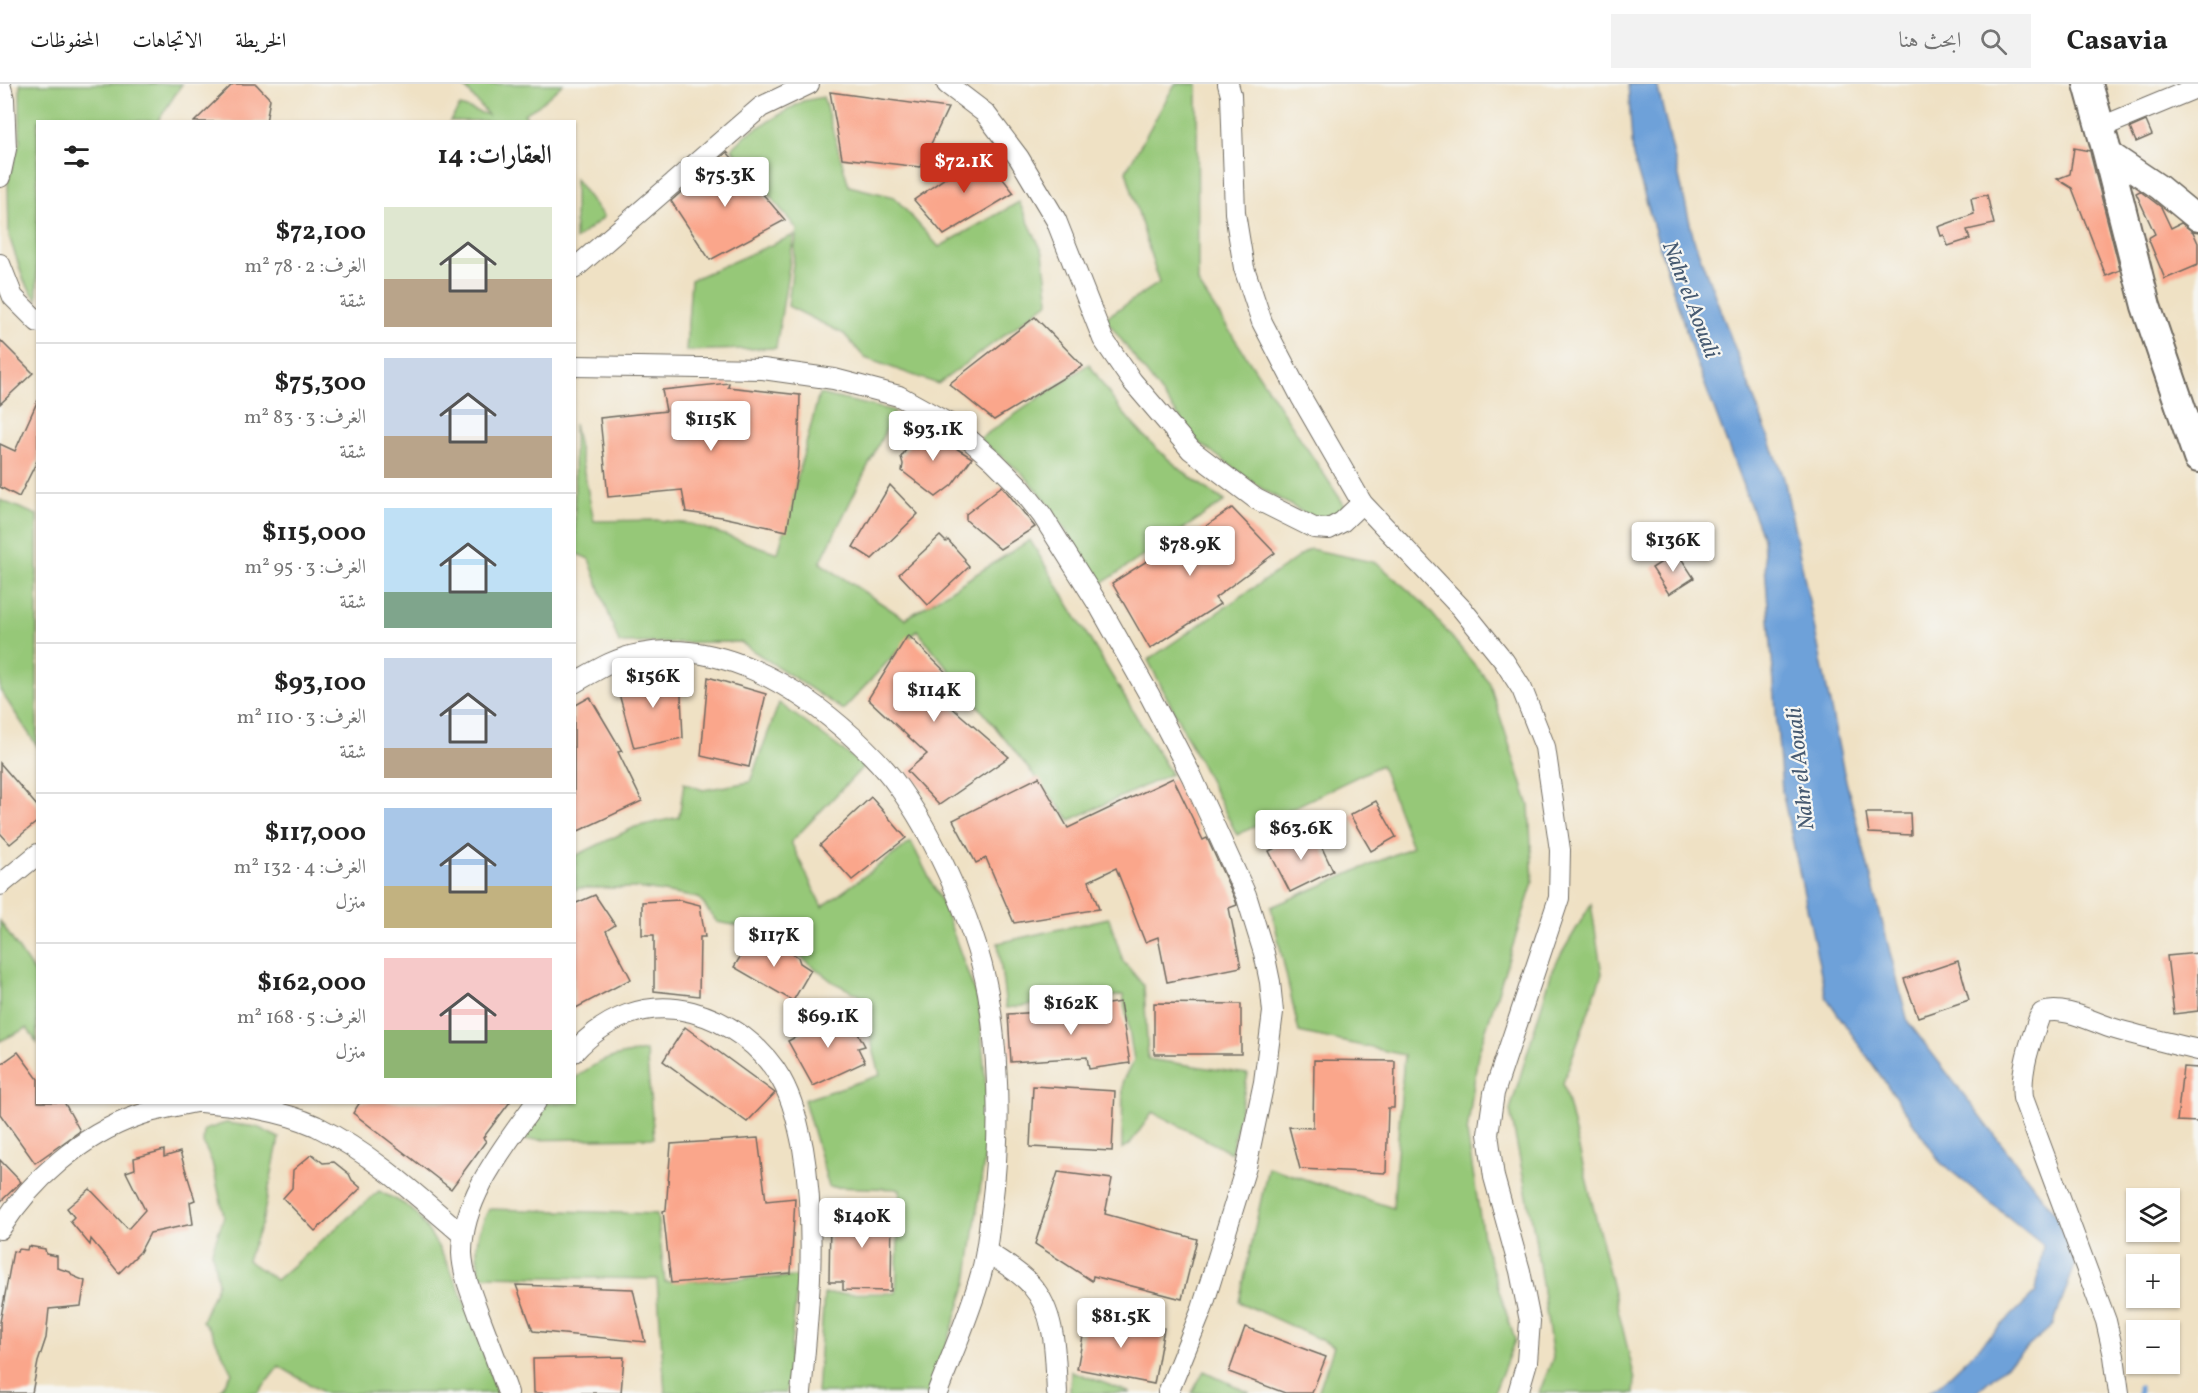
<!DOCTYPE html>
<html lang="ar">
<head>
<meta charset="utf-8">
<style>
  :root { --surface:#fff; --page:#f2f2f2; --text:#222; --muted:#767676; --line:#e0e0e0; --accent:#c8321e }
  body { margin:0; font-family:Vollkorn,Amiri,serif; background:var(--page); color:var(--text); direction:rtl; height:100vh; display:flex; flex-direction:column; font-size:22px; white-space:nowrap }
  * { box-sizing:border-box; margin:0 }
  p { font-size:20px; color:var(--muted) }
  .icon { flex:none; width:33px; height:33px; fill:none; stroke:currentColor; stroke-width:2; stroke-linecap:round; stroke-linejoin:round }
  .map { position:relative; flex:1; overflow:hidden; direction:ltr }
  .sheet { position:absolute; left:36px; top:36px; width:540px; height:984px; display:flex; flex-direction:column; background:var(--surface); border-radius:0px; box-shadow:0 2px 4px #0004; direction:rtl }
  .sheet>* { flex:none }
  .tools { position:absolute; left:2126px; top:1104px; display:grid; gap:12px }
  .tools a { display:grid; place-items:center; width:54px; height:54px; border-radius:0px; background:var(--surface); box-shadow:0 2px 4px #0004; font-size:30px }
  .price { position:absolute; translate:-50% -51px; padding:0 14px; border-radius:6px; background:#fff; color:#222; font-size:20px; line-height:39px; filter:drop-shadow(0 2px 3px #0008) }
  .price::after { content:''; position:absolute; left:50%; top:36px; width:18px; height:14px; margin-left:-9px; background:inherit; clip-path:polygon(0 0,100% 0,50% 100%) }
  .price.selected { background:var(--accent); color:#fff }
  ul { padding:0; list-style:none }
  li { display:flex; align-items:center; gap:18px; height:150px; padding:0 24px }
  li+li { border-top:2px solid var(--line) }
  li span { display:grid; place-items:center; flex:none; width:168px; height:120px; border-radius:0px; color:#555 }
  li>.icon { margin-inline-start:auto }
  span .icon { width:72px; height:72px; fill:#fffc; stroke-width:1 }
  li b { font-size:26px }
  h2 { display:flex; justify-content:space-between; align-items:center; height:72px; padding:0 24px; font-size:26px }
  header { display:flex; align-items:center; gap:36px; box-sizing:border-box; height:84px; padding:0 30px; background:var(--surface); border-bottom:2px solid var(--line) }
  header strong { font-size:28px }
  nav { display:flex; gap:33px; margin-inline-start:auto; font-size:21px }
  .search { width:420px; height:54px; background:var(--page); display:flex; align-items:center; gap:15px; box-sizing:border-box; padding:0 21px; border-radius:0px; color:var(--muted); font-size:22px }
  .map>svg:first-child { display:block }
  .green { fill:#96c878; stroke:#607a52; stroke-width:1.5 }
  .water { fill:#6ea1d9; stroke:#4c6682; stroke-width:1.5 }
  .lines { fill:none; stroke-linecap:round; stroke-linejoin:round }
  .stream { stroke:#6ea1d9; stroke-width:5 }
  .building { fill:#faa68b }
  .minor-casing { stroke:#706b61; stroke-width:22 }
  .tertiary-casing { stroke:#706b61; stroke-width:27 }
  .secondary-casing { stroke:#706b61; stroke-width:32 }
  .minor { stroke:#fff; stroke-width:20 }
  .tertiary { stroke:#fff; stroke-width:24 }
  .secondary { stroke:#fff; stroke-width:28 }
  .labels { text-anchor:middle; stroke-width:4.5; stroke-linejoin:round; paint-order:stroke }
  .water-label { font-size:22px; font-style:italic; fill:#465a71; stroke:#f6f6f2 }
</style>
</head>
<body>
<header>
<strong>Casavia</strong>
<div class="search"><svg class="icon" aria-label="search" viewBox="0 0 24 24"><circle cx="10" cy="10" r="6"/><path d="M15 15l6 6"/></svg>ابحث هنا</div>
<nav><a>الخريطة</a><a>الاتجاهات</a><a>المحفوظات</a></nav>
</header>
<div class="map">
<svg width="2198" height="1309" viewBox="0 0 2198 1309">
  <rect width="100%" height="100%" fill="#f6f6f2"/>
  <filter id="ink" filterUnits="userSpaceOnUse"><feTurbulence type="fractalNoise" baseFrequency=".0167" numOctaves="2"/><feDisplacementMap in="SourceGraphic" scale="12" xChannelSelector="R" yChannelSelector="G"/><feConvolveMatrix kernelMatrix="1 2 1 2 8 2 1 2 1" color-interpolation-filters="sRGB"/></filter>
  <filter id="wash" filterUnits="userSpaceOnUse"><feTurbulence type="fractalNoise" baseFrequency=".008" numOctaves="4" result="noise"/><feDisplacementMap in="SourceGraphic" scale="24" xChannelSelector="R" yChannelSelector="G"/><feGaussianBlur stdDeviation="1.35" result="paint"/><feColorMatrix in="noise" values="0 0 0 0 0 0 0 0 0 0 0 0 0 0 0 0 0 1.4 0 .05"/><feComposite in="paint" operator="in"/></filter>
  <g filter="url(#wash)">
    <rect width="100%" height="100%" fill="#efe1c4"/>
    <!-- green -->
    <g class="green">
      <polygon points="20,0 182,0 158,37 38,38 37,216 24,197 9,152 8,97 20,57"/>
      <polygon points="462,0 563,0 538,22 524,30 529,37 450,37 460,22 488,31"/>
      <polygon points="1175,0 1197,0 1198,199 1345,422 1332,432 1317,433 1304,429 1264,406 1197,357 1105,234 1159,199 1126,87"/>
      <polygon points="823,13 849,102 894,113 939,163 1019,118 1043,169 1049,218 938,300 865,274 844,250 788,222 797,145 732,65 747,50 803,17"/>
      <polygon points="575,95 604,133 575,156"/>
      <polygon points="794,151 776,264 686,267 691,196"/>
      <path d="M1089,280c11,15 20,32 32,46 29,36 64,66 104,91l-124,83 -57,-86 -21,-24 -44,-35z"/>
      <polygon points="819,310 895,327 820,479 905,535 1030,456 1171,690 1070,736 917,546 843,626 740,558 619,559 589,475 575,469 574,340 594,437 656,436 692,440 778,469"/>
      <polygon points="0,416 37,431 37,662 0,606"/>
      <polygon points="1310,465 1377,479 1424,520 1489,598 1529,722 1533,799 1478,970 1467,1049 1484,1159 1515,1256 1494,1309 1318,1309 1334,1262 1239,1218 1268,1083 1393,1124 1404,971 1299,948 1271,823 1412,763 1381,681 1237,751 1148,576"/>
      <polygon points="779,619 864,682 791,758 822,823 911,758 943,821 979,920 989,1041 967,1199 939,1284 929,1309 817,1309 824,1210 896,1209 900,1105 829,1103 804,1016 880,991 859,911 833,898 767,847 717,838 699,814 638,804 579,804 575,806 575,772 635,743 679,733 684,699 703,706 750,698"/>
      <polygon points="1591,820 1602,890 1563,999 1635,1295 1634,1309 1539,1309 1553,1274 1534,1147 1510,1026 1553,884"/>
      <polygon points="1109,834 1123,877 1144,902 1148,975 1248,990 1231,1069 1153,1028 1129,1061 1122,1065 1123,996 1134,976 1123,911 1006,924 998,859"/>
      <polygon points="0,837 37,893 37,959 27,944 0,957"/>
      <path d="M646,967l8,87 -133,2 24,-37 29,-1 1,-24c25,-19 39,-23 71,-27z"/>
      <path d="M226,1039l31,4 22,11 -17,85 -15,37 29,20 103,-89c10,6 28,12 35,21 40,47 63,123 83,181h-173l-45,-27 -21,27h-40l14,-20 -21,-42 -9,-10 16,-38 -6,-32 12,-35 -12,-54 -9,-19 1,-13z"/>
      <path d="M489,1125l168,5 8,68 133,-5 -12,116h-121l-8,-114 -177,-3c-5,-29 -5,-40 9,-67z"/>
      <polygon points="1071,1287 1131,1309 1070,1309"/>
      <polygon points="1204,1287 1250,1309 1192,1309"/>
    </g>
    <!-- water -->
    <polygon class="water" points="1628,0 1657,0 1694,156 1784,394 1844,689 1908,938 2053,1127 2077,1176 2053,1241 1975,1309 1927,1309 1943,1298 2036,1208 2043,1161 1941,1079 1826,913 1782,707 1763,455 1693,269 1659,161 1633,72"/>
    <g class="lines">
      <!-- stream -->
      <polyline class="stream" points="2139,1303 2139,1309"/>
    </g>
    <g id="blocks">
      <!-- building -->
      <g class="building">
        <polygon points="233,0 256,0 270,15 266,38 194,38"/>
        <polygon points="830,8 948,24 920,83 842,74"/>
        <polygon points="2146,37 2152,51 2136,58 2130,44"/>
        <polygon points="2074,64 2090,67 2091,72 2120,186 2106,192 2072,104 2057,95 2070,90"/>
        <polygon points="727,68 785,136 710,176 671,117"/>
        <polygon points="982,68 1014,109 944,151 914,116"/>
        <polygon points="2140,107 2161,123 2171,144 2181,139 2193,148 2198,159 2198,181 2165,195 2148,154 2155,150 2136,109"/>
        <polygon points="1987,111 1994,140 1967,146 1970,155 1948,162 1944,151 1941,152 1938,143 1974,130 1971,114"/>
        <polygon points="1035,233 1083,282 994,336 949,300"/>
        <polygon points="0,256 33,289 0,320"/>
        <polygon points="729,299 728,303 800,311 798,383 787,447 722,433 686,428 682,406 608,413 600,334 666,327 662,306"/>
        <polygon points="38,316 38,375 19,413 0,403 0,360 15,367"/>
        <polygon points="922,343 972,374 952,401 936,413 902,387 903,380 901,373"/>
        <polygon points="890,401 918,430 872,475 853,463"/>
        <polygon points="1002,402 1035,443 1000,465 966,436 966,430"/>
        <polygon points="1232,424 1275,469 1215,514 1220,520 1150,565 1112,499 1172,461 1174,464"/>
        <polygon points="940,452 946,458 948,456 965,475 964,477 969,483 928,521 899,490"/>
        <polygon points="1677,468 1694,494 1669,510 1652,484"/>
        <polygon points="908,551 964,606 949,621 1009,673 939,721 907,687 927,670 868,615"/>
        <polygon points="680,590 683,654 634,664 616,599"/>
        <polygon points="708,593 766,610 749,683 701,672"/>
        <polygon points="590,613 622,667 618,668 642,717 574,749 574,622"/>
        <polygon points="0,679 38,723 38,737 10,760 0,749"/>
        <polygon points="1039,693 1068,744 1173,694 1203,756 1207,754 1235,815 1237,821 1229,824 1241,883 1167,898 1158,853 1145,858 1116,784 1089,797 1099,825 1014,839 986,774 976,779 953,736"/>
        <polygon points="871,713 906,754 852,796 820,761"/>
        <polygon points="1376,717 1396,753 1371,767 1350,731"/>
        <polygon points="1866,729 1910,729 1911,751 1869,749"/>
        <polygon points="1313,745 1333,787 1290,808 1269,767"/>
        <polygon points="595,811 615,841 606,847 631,895 574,925 574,820"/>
        <polygon points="680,816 700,821 705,853 700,853 699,912 654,907 654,851 642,851 642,818"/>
        <polygon points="751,855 768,861 774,857 798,873 800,879 811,886 793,917 734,883"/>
        <polygon points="2198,869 2198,927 2174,930 2167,872"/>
        <polygon points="1958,877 1969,916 1918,933 1904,895"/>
        <polygon points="1120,918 1130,979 1089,985 1087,973 1011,978 1008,930 1058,927 1058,928"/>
        <polygon points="1154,919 1241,920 1241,970 1154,970"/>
        <polygon points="840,929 847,942 853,940 865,962 858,964 865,978 813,1002 788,957"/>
        <polygon points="685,943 775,1009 747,1038 663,977"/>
        <polygon points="18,968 38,995 38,1018 64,1018 80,1047 35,1079 0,1030 0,981"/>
        <polygon points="1314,976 1395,977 1394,1024 1388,1024 1386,1089 1300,1085 1289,1043 1313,1044"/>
        <polygon points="2183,983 2198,984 2198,1038 2177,1037"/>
        <polygon points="1033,1002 1115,1007 1112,1067 1030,1063"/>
        <polygon points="360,1018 510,1018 483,1054 486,1057 451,1105 353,1029"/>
        <polygon points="758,1054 766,1117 795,1114 791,1189 671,1199 663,1127 666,1126 671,1060"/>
        <polygon points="164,1066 164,1073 180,1068 195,1116 190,1118 193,1140 150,1149 140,1168 119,1189 91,1155 90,1161 70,1137 74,1133 67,1124 90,1105 128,1145 145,1126 126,1088 135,1085 134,1074"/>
        <polygon points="312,1070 323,1079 334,1078 349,1090 352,1096 361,1104 315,1147 283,1114 292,1104 293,1086"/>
        <polygon points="0,1076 21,1098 0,1118"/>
        <polygon points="1058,1088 1112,1095 1105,1130 1197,1155 1182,1215 1093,1192 1092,1197 1035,1160"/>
        <polygon points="842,1123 892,1124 891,1207 843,1206 843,1198 829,1198 830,1134 842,1135"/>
        <polygon points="28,1162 45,1165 46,1170 57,1172 57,1184 70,1188 73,1192 85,1197 81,1222 49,1225 46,1254 38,1278 32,1309 0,1309 0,1238 13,1167 17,1168 18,1165 27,1166"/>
        <polygon points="516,1201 633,1205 645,1258 533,1247"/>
        <polygon points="1087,1230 1164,1244 1154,1300 1077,1285"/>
        <polygon points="1245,1243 1326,1273 1312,1309 1285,1309 1229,1288"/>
        <polygon points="624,1273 621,1309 534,1309 533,1275"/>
      </g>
    </g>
  </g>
  <g filter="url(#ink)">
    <use href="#blocks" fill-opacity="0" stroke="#706b61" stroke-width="1.5"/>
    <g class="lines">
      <defs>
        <g id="minor">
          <polyline points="947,0 985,29 1019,74 1056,136 1103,255 1132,297 1191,366 1256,415 1314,444 1329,445 1342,438 1362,419"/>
          <polyline points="1228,0 1231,11 1235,129 1244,184 1262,238 1301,313 1362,419 1462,525 1504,577 1522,605 1545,663 1560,766 1559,814 1494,1009 1488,1050 1494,1093 1520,1187 1530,1237 1527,1278 1518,1309"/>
          <polyline points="2099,44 2198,3"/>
          <polyline points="0,93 6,65 4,15 0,0"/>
          <polyline points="0,180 13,213 38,238"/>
          <polyline points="574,185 761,23 809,0"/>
          <polyline points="574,282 763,285 834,295 899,312 955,343 994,377 1019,402 1042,431 1101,525 1150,612 1192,693 1246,811 1264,869 1270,898 1273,928 1264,998 1246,1083 1202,1225 1168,1309"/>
          <path d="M574,599c21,-12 41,-25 65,-29 81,-15 157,31 215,84 13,12 27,26 38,40 44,58 88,156 98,227 10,70 10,139 1,208 -3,21 -4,41 -10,61 -11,40 -29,80 -44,119"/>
          <polyline points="0,801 38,770"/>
          <path d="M574,968c31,-34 72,-52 118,-40 37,10 70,34 89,67 12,21 17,45 22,69 14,82 6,163 -2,245"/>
          <path d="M200,1018c39,3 81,8 116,24 55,27 102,70 147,109"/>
          <path d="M0,1145c31,-49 82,-94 137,-113 20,-7 39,-10 59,-14"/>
          <path d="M986,1167c15,11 33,20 45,34 26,29 24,72 26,108"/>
          <path d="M508,1309c-9,-26 -19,-52 -29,-78 -7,-20 -16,-40 -17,-62 0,-56 43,-107 74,-151"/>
          <path d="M2119,1309l-5,-37 -8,-35 -83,-223c-3,-27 7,-55 16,-80l3,-5c22,-8 52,10 73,16 27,8 55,14 83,21"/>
        </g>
        <polyline id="tertiary" points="2107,68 2159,103 2198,135"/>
        <polyline id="secondary" points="2088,0 2107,68 2146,222 2198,374"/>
      </defs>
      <!-- minor casing -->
      <use href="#minor" class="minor-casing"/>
      <!-- tertiary casing -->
      <use href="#tertiary" class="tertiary-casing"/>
      <!-- secondary casing -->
      <use href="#secondary" class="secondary-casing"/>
      <!-- minor -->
      <use href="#minor" class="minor"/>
      <!-- tertiary -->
      <use href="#tertiary" class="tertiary"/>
      <!-- secondary -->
      <use href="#secondary" class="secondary"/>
    </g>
  </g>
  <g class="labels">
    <!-- water labels -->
    <g class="water-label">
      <text transform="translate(1692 215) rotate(69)" y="8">Nahr el Aouali</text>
      <text transform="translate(1799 685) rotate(-96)" y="8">Nahr el Aouali</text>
    </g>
  </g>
</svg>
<div class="tools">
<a><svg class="icon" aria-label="layers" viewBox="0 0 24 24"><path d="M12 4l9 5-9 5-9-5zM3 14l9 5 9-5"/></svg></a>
<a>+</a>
<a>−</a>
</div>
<b class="price selected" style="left:964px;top:110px">$72.1K</b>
<b class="price" style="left:725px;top:124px">$75.3K</b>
<b class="price" style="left:711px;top:368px">$115K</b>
<b class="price" style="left:933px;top:378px">$93.1K</b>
<b class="price" style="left:1673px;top:489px">$136K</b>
<b class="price" style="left:1190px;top:493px">$78.9K</b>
<b class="price" style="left:653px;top:625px">$156K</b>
<b class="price" style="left:934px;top:639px">$114K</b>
<b class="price" style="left:1301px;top:777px">$63.6K</b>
<b class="price" style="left:774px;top:884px">$117K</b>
<b class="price" style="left:1071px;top:952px">$162K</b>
<b class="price" style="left:828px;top:965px">$69.1K</b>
<b class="price" style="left:862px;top:1165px">$140K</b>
<b class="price" style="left:1121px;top:1265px">$81.5K</b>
<section class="sheet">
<h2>العقارات: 14<svg class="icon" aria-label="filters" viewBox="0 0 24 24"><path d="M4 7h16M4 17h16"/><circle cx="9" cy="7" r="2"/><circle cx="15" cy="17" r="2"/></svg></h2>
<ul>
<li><span style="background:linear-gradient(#dfe7d0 60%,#b9a48a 0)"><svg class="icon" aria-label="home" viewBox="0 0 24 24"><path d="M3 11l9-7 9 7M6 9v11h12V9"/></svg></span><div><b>$72,100</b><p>الغرف: 2 · 78 m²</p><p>شقة</p></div></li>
<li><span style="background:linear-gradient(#c9d6e8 65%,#b9a48a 0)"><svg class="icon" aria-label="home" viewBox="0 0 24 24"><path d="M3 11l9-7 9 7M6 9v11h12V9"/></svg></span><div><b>$75,300</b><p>الغرف: 3 · 83 m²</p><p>شقة</p></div></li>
<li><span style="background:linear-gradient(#bfe0f5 70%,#7fa58c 0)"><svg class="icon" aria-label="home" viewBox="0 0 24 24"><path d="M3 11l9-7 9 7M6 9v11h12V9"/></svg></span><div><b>$115,000</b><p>الغرف: 3 · 95 m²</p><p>شقة</p></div></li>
<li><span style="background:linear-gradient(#c9d6e8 75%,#b9a48a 0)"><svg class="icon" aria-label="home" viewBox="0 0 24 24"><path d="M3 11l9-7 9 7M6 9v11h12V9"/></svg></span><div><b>$93,100</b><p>الغرف: 3 · 110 m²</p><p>شقة</p></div></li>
<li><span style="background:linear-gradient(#a9c7e8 65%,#c2b280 0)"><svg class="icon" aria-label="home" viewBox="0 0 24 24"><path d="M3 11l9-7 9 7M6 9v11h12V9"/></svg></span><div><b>$117,000</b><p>الغرف: 4 · 132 m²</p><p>منزل</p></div></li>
<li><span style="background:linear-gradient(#f6c9c9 60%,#8fb573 0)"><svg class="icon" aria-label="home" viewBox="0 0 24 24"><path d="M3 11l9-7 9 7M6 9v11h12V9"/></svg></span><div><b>$162,000</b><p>الغرف: 5 · 168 m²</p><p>منزل</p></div></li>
</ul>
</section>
</div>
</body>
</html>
